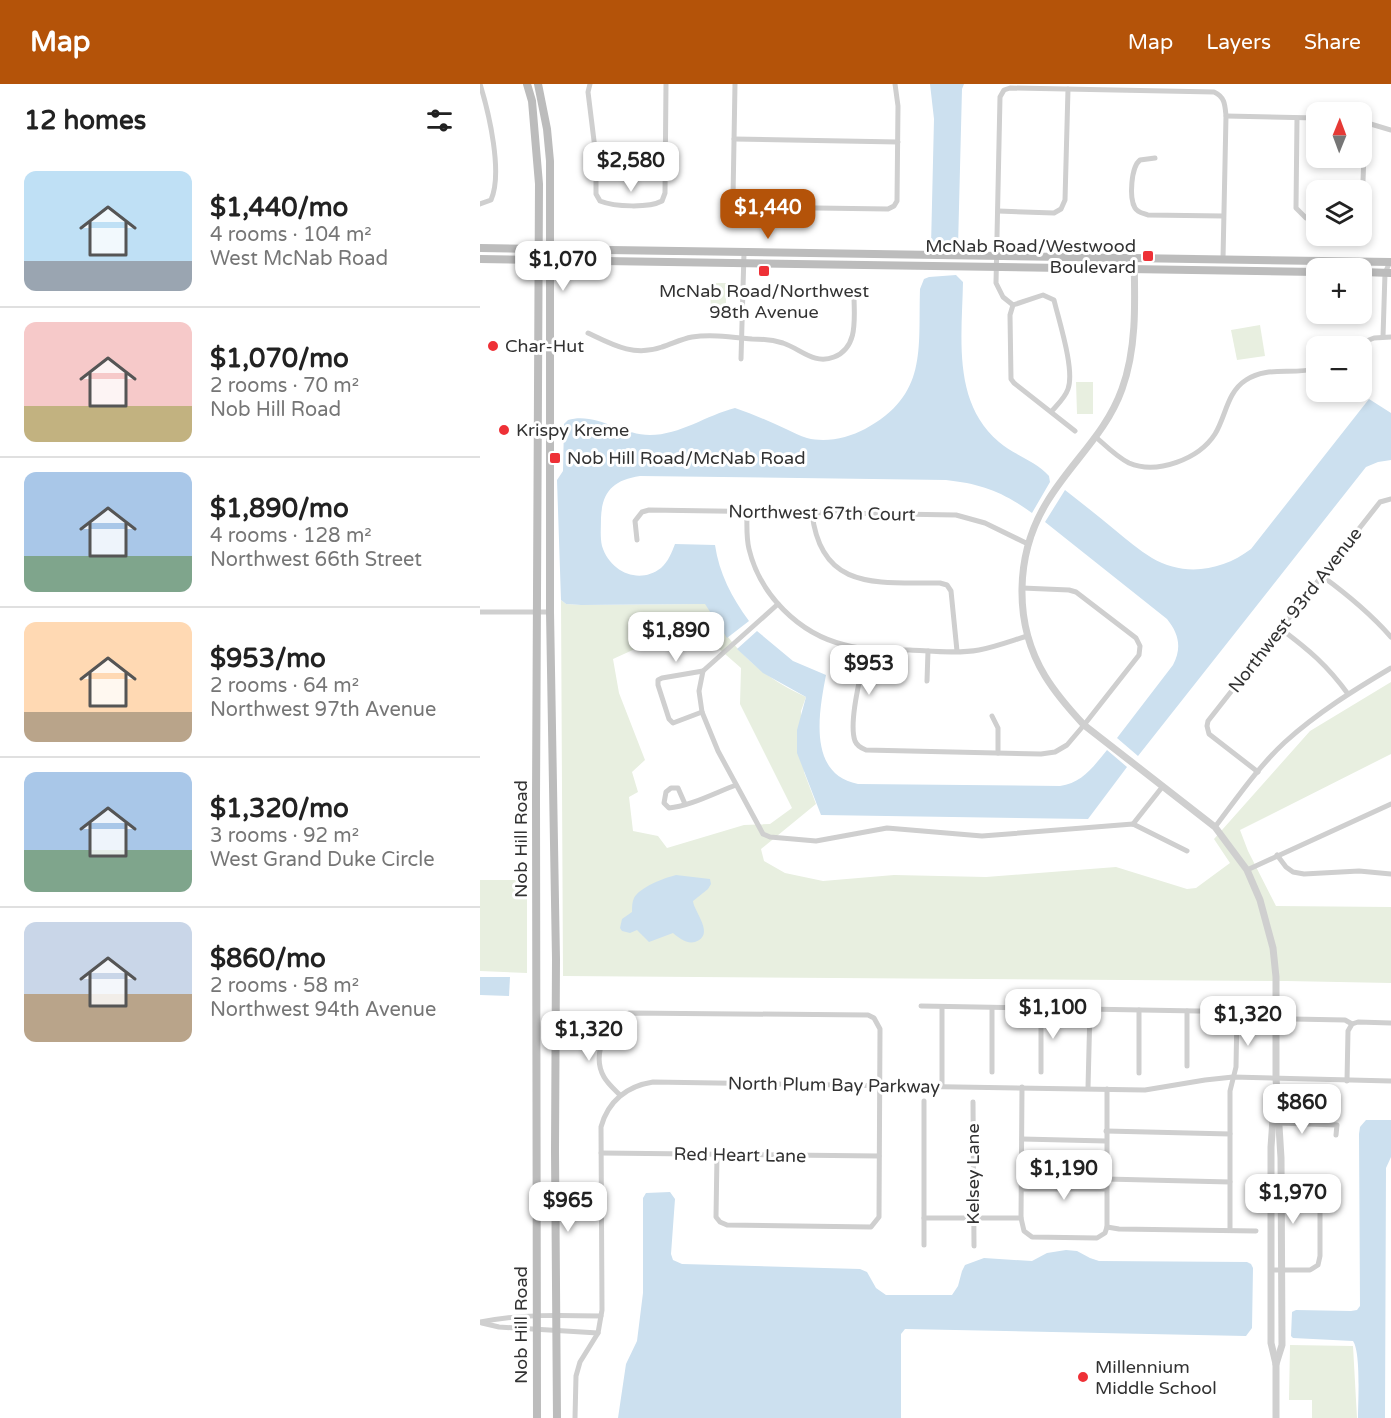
<!DOCTYPE html>
<html lang="en">
<head>
<meta charset="utf-8">
<style>
  :root { --surface:#fff; --page:#f6f6f6; --text:#222; --muted:#767676; --line:#e0e0e0; --accent:#b45309 }
  body { margin:0; font-family:"Varela Round",sans-serif; background:var(--page); color:var(--text); height:100vh; display:flex; flex-direction:column; font-size:22px; white-space:nowrap }
  * { box-sizing:border-box; margin:0 }
  p { font-size:20px; color:var(--muted) }
  .icon { flex:none; width:33px; height:33px; fill:none; stroke:currentColor; stroke-width:2; stroke-linecap:round; stroke-linejoin:round }
  .map { position:relative; flex:1; overflow:hidden }
  .sheet { display:flex; flex-direction:column; background:var(--surface); width:480px }
  .sheet>* { flex:none }
  .needle { width:39px; rotate:1deg }
  .fabs { position:absolute; left:826px; top:18px; display:grid; gap:12px }
  .fabs a { display:grid; place-items:center; width:66px; height:66px; border-radius:12px; background:var(--surface); box-shadow:0 3px 9px #0003; font-size:30px }
  .price { position:absolute; translate:-50% -51px; padding:0 14px; border-radius:12px; background:#fff; color:#222; font-size:20px; line-height:39px; filter:drop-shadow(0 2px 3px #0008) }
  .price::after { content:''; position:absolute; left:50%; top:36px; width:18px; height:14px; margin-left:-9px; background:inherit; clip-path:polygon(0 0,100% 0,50% 100%) }
  .price.current { background:var(--accent); color:#fff }
  ul { padding:0; list-style:none }
  li { display:flex; align-items:center; gap:18px; height:150px; padding:0 24px }
  li+li { border-top:2px solid var(--line) }
  li span { display:grid; place-items:center; flex:none; width:168px; height:120px; border-radius:12px; color:#555 }
  li>.icon { margin-inline-start:auto }
  span .icon { width:72px; height:72px; fill:#fffc; stroke-width:1 }
  li b { font-size:26px }
  h2 { display:flex; justify-content:space-between; align-items:center; height:72px; padding:0 24px; font-size:26px }
  header { display:flex; align-items:center; gap:36px; box-sizing:border-box; height:84px; padding:0 30px; background:var(--accent); color:#fff }
  header strong { font-size:28px }
  nav { display:flex; gap:33px; margin-inline-start:auto; font-size:21px }
  main { display:flex; flex:1; min-height:0 }
  .map>svg:first-child { display:block }
  .green { fill:#e8efe0; fill-rule:evenodd }
  .water { fill:#cce0ef }
  .lines { fill:none; stroke-linecap:round; stroke-linejoin:round }
  .minor { stroke:#cfcfcf; stroke-width:5 }
  .tertiary { stroke:#cfcfcf; stroke-width:7 }
  .secondary { stroke:#bcbcbc; stroke-width:8 }
  .poi-dot { fill:#ee3036; stroke:#fff; stroke-width:2 }
  .labels { text-anchor:middle; stroke-width:6; stroke-linejoin:round; paint-order:stroke }
  .poi-label { font-size:18px; fill:#323232; stroke:#fff; text-anchor:start }
  .street-label { font-size:18px; fill:#323232; stroke:#fff }
</style>
</head>
<body>
<header>
<strong>Map</strong>
<nav><a>Map</a><a>Layers</a><a>Share</a></nav>
</header>
<main>
<section class="sheet">
<h2>12 homes<svg class="icon" aria-label="filters" viewBox="0 0 24 24"><path d="M4 7h16M4 17h16"/><circle cx="9" cy="7" r="2"/><circle cx="15" cy="17" r="2"/></svg></h2>
<ul>
<li><span style="background:linear-gradient(#bfe0f5 75%,#9aa5b1 0)"><svg class="icon" aria-label="home" viewBox="0 0 24 24"><path d="M3 11l9-7 9 7M6 9v11h12V9"/></svg></span><div><b>$1,440/mo</b><p>4 rooms · 104 m²</p><p>West McNab Road</p></div></li>
<li><span style="background:linear-gradient(#f6c9c9 70%,#c2b280 0)"><svg class="icon" aria-label="home" viewBox="0 0 24 24"><path d="M3 11l9-7 9 7M6 9v11h12V9"/></svg></span><div><b>$1,070/mo</b><p>2 rooms · 70 m²</p><p>Nob Hill Road</p></div></li>
<li><span style="background:linear-gradient(#a9c7e8 70%,#7fa58c 0)"><svg class="icon" aria-label="home" viewBox="0 0 24 24"><path d="M3 11l9-7 9 7M6 9v11h12V9"/></svg></span><div><b>$1,890/mo</b><p>4 rooms · 128 m²</p><p>Northwest 66th Street</p></div></li>
<li><span style="background:linear-gradient(#ffd9b3 75%,#b9a48a 0)"><svg class="icon" aria-label="home" viewBox="0 0 24 24"><path d="M3 11l9-7 9 7M6 9v11h12V9"/></svg></span><div><b>$953/mo</b><p>2 rooms · 64 m²</p><p>Northwest 97th Avenue</p></div></li>
<li><span style="background:linear-gradient(#a9c7e8 65%,#7fa58c 0)"><svg class="icon" aria-label="home" viewBox="0 0 24 24"><path d="M3 11l9-7 9 7M6 9v11h12V9"/></svg></span><div><b>$1,320/mo</b><p>3 rooms · 92 m²</p><p>West Grand Duke Circle</p></div></li>
<li><span style="background:linear-gradient(#c9d6e8 60%,#b9a48a 0)"><svg class="icon" aria-label="home" viewBox="0 0 24 24"><path d="M3 11l9-7 9 7M6 9v11h12V9"/></svg></span><div><b>$860/mo</b><p>2 rooms · 58 m²</p><p>Northwest 94th Avenue</p></div></li>
</ul>
</section>
<div class="map">
<svg width="911" height="1334" viewBox="0 0 911 1334">
  <rect width="100%" height="100%" fill="#fff"/>
  <!-- green -->
  <g class="green">
    <polygon points="230,199 246,199 246,232 231,233"/>
    <polygon points="780,241 785,272 757,276 751,246"/>
    <polygon points="596,298 613,298 613,330 597,330"/>
    <path d="M81,516l5,4 15,1 125,-1c26,45 53,71 100,93l-5,14 3,61 12,32 -55,45 3,12 21,12 38,8 71,-6 92,2 130,-10 71,22 9,-1 34,-25 -16,-24 96,-108 81,-49v72l-151,76 8,21 28,55 115,1v76l-105,-2 -723,-5zM221,549l40,35 -1,36 52,104 -22,16 -26,1 -77,23 -9,-12 -25,-5 -4,-34 9,-5 -6,-20 13,-12 -26,-67 -6,-34 46,-21z"/>
    <polygon points="0,796 47,796 47,889 0,887"/>
    <polygon points="810,1261 873,1262 877,1334 832,1334 832,1316 809,1316"/>
  </g>
  <!-- water -->
  <g class="water">
    <polygon points="450,0 484,0 482,5 478,163 451,162 454,35"/>
    <path d="M476,191l7,7c-1,55 -11,120 36,160 15,13 37,19 50,34l1,6 -18,31c-29,-21 -50,-29 -86,-33l-306,-4c-27,4 -38,16 -39,42 0,10 -1,19 1,28 8,26 37,39 59,22 7,-6 11,-16 14,-24l40,1c4,28 17,53 34,76l-22,17 -22,-34 -124,1 -15,-1 -5,-4 -4,-120 6,-9 1,-47 4,-4c28,-8 53,15 82,15 30,0 57,-20 85,-27 17,6 34,13 51,21 7,3 14,7 21,9 19,5 41,0 58,-9 63,-34 53,-79 55,-140l4,-10 5,-2z"/>
    <path d="M889,315l22,14v47l-13,2 -12,5 -228,289 -21,-18 56,-73c9,-17 6,-31 -6,-46l-122,-97 20,-32c17,13 34,27 50,40 12,10 24,20 37,28 32,19 70,13 99,-9z"/>
    <path d="M277,547l36,30 33,14c-7,37 -19,99 32,109l202,2c22,-3 33,-19 47,-36l20,17 -39,52 -267,-4 -24,-62v-23l9,-33 -43,-24 -26,-24z"/>
    <path d="M196,791l34,4 1,5 -3,5 -15,12c1,11 23,34 2,41 -9,2 -16,-4 -22,-9l-24,9 -12,-12 -7,3 -8,-2 -2,-3 2,-9 10,-7c0,-5 0,-10 2,-14 6,-11 30,-20 42,-23z"/>
    <polygon points="0,893 30,893 29,912 0,911"/>
    <path d="M886,1036h25v37l-5,11 -1,250h-27c0,-16 3,-65 -5,-77l-60,-3 -2,-2 1,-24 4,-2 55,1 6,-1 3,-4 -1,-172 1,-7z"/>
    <polygon points="190,1108 195,1115 191,1170 193,1176 202,1180 380,1185 387,1188 396,1204 406,1211 472,1211 478,1202 482,1187 485,1181 504,1174 552,1177 567,1169 586,1166 597,1167 610,1174 619,1177 767,1178 771,1180 773,1184 772,1244 766,1252 425,1245 421,1250 421,1334 138,1334 146,1280 157,1257 163,1209 163,1114 166,1109"/>
  </g>
  <g class="lines">
    <!-- minor -->
    <g class="minor">
      <path d="M110,0l-2,8 8,65v37l4,7c15,6 49,7 62,0l3,-8 1,-109"/>
      <polyline points="255,0 253,114 258,120 265,123 408,125 414,122 417,117 418,22 415,0"/>
      <polyline points="746,32 837,34"/>
      <polyline points="817,34 816,124 826,134 837,135"/>
      <polyline points="884,38 911,46"/>
      <polyline points="254,55 418,58"/>
      <path d="M675,74l-15,2c-9,7 -11,38 -5,48 3,5 8,5 13,7l75,1"/>
      <path d="M0,120l11,-4c12,-27 -2,-87 -11,-116"/>
      <polyline points="518,127 574,129 581,125 585,116 588,5"/>
      <polyline points="882,127 885,39"/>
      <path d="M533,221l-10,-8 -7,-14 4,-186 4,-7 6,-2 204,4c11,5 11,13 12,24l-3,143"/>
      <path d="M108,249c25,12 46,24 74,14 10,-3 19,-8 30,-10 19,-3 40,0 60,2 10,0 21,1 31,4 18,6 31,22 51,14 25,-10 20,-40 20,-61"/>
      <polyline points="903,253 905,189 910,178"/>
      <polyline points="874,262 894,254 911,253"/>
      <polyline points="261,275 264,169"/>
      <path d="M571,328c6,-7 14,-14 17,-23 7,-19 -9,-68 -14,-89l-11,-5 -30,10 -3,10 1,64 3,4 61,48"/>
      <path d="M617,354c10,9 20,19 32,25 28,12 70,-4 86,-29 11,-18 12,-42 31,-54 22,-15 48,-4 71,-12"/>
      <path d="M267,428c0,12 -1,25 2,37 11,46 50,85 96,96 21,6 43,5 65,5 22,1 47,4 69,0 16,-3 32,-9 48,-14"/>
      <path d="M332,429c9,79 66,69 128,70l7,2 4,6 6,60"/>
      <polyline points="157,456 155,437 162,428 169,426 476,431 505,439 548,460"/>
      <path d="M842,492c26,19 48,37 69,61"/>
      <polyline points="298,520 223,587 219,607 222,628 238,667 283,750 290,753 336,757 407,744 502,752 653,740 707,767"/>
      <polyline points="0,528 70,528"/>
      <path d="M801,545c28,21 46,36 67,65"/>
      <path d="M386,565c-4,22 -18,73 -11,92 2,5 6,7 11,9l175,4 14,-2 12,-7 17,-20 55,-70 1,-9 -4,-8 -60,-46 -7,-2 -47,-2"/>
      <polyline points="447,597 448,567"/>
      <polyline points="222,628 193,639 189,635 178,601 178,596 182,594 223,587"/>
      <polyline points="512,632 518,644 518,669"/>
      <polyline points="778,688 729,650 727,642 728,637 900,418 911,415"/>
      <path d="M205,720l-7,-16h-7l-5,4 -2,11 5,5c19,-1 48,-16 67,-23"/>
      <polyline points="653,740 683,702"/>
      <path d="M735,743c22,-29 44,-61 70,-85 32,-29 69,-52 106,-74"/>
      <polyline points="797,771 806,783 813,788 824,790 879,787 911,790"/>
      <polyline points="767,786 911,720"/>
      <polyline points="441,922 773,928"/>
      <polyline points="561,925 561,988"/>
      <polyline points="707,927 707,982"/>
      <polyline points="813,935 865,936 872,940 878,938 911,939"/>
      <polyline points="512,988 512,924"/>
      <polyline points="659,989 659,926"/>
      <polyline points="867,997 868,947 872,940"/>
      <polyline points="462,1002 462,923"/>
      <polyline points="542,1003 541,1134 544,1147 552,1153 617,1154 625,1149 627,1143 627,1005"/>
      <polyline points="608,1004 610,925"/>
      <path d="M140,1011c-6,-6 -12,-11 -16,-18 -13,-23 3,-55 25,-64l239,2 6,3 6,11 -1,188 -8,10 -144,-2 -7,-3 -4,-5 1,-62"/>
      <polyline points="493,1018 494,1162"/>
      <polyline points="799,1039 857,1041 856,1051"/>
      <polyline points="626,1047 750,1050"/>
      <polyline points="542,1055 626,1057"/>
      <polyline points="121,1069 399,1072"/>
      <polyline points="626,1095 750,1098"/>
      <polyline points="791,1097 826,1097 837,1101 840,1115 840,1172 838,1181 830,1186 791,1186"/>
      <polyline points="543,1105 626,1105"/>
      <polyline points="444,1134 541,1134"/>
      <polyline points="627,1143 639,1145 776,1147"/>
      <polyline points="750,1146 750,1007 756,983 757,928"/>
      <polyline points="444,1161 444,1017"/>
      <path d="M0,1238c40,-8 81,-7 121,-6"/>
      <polyline points="2,1239 19,1243 118,1249"/>
      <path d="M95,1334l1,-42 4,-14 18,-29 4,-23 -1,-183c7,-26 26,-41 52,-45l492,8 60,-10 28,-3 158,4"/>
    </g>
    <!-- tertiary -->
    <g class="tertiary">
      <path d="M654,174c1,43 3,90 -12,131 -16,45 -51,73 -75,113 -32,52 -34,121 -2,174 11,18 25,34 39,49l131,102 32,43 13,30 13,48 3,29v101l5,80 1,187 -6,19"/>
      <polyline points="794,1021 791,1063 791,1259 796,1280 796,1334"/>
    </g>
    <!-- secondary -->
    <g class="secondary">
      <polyline points="47,0 52,17 59,100 56,714 57,1334"/>
      <polyline points="58,0 67,45 70,77 70,528 76,875 75,1067 77,1334"/>
      <polyline points="0,164 911,178"/>
      <polyline points="0,175 837,188"/>
      <polyline points="882,188 911,189"/>
    </g>
  </g>
  <!-- markers -->
  <g class="poi-dot">
    <rect x="662" y="166" width="12" height="12" rx="3"/>
    <rect x="278" y="181" width="12" height="12" rx="3"/>
    <circle cx="13" cy="262" r="6"/>
    <circle cx="24" cy="346" r="6"/>
    <rect x="69" y="368" width="12" height="12" rx="3"/>
    <circle cx="603" cy="1293" r="6"/>
  </g>
  <g class="labels">
    <!-- poi labels -->
    <g class="poi-label">
      <text x="656" y="168" text-anchor="end">McNab Road/Westwood<tspan x="656" dy="21">Boulevard</tspan></text>
      <text x="284" y="213" text-anchor="middle">McNab Road/Northwest<tspan x="284" dy="21">98th Avenue</tspan></text>
      <text x="25" y="268">Char-Hut</text>
      <text x="36" y="352">Krispy Kreme</text>
      <text x="87" y="380">Nob Hill Road/McNab Road</text>
      <text x="615" y="1289">Millennium<tspan x="615" dy="21">Middle School</tspan></text>
    </g>
    <!-- street labels -->
    <g class="street-label">
      <text transform="translate(342 429) rotate(1)" y="6">Northwest 67th Court</text>
      <text transform="translate(815 526) rotate(-52)" y="6">Northwest 93rd Avenue</text>
      <text transform="translate(41 755) rotate(-90)" y="6">Nob Hill Road</text>
      <text transform="translate(354 1001) rotate(1)" y="6">North Plum Bay Parkway</text>
      <text transform="translate(260 1071) rotate(1)" y="6">Red Heart Lane</text>
      <text transform="translate(493 1090) rotate(-90)" y="6">Kelsey Lane</text>
      <text transform="translate(41 1241) rotate(-90)" y="6">Nob Hill Road</text>
    </g>
  </g>
</svg>
<div class="fabs">
<a><svg class="needle" viewBox="-14 -14 28 28"><path d="M0-13l5 13h-10z" fill="#e53935"/><path d="M0 13l5-13h-10z" fill="#767676"/></svg></a>
<a><svg class="icon" aria-label="layers" viewBox="0 0 24 24"><path d="M12 4l9 5-9 5-9-5zM3 14l9 5 9-5"/></svg></a>
<a>+</a>
<a>−</a>
</div>
<b class="price" style="left:151px;top:109px">$2,580</b>
<b class="price current" style="left:288px;top:156px">$1,440</b>
<b class="price" style="left:83px;top:208px">$1,070</b>
<b class="price" style="left:196px;top:579px">$1,890</b>
<b class="price" style="left:389px;top:612px">$953</b>
<b class="price" style="left:573px;top:956px">$1,100</b>
<b class="price" style="left:768px;top:963px">$1,320</b>
<b class="price" style="left:109px;top:978px">$1,320</b>
<b class="price" style="left:822px;top:1051px">$860</b>
<b class="price" style="left:584px;top:1117px">$1,190</b>
<b class="price" style="left:813px;top:1141px">$1,970</b>
<b class="price" style="left:88px;top:1149px">$965</b>
</div>
</main>
</body>
</html>
